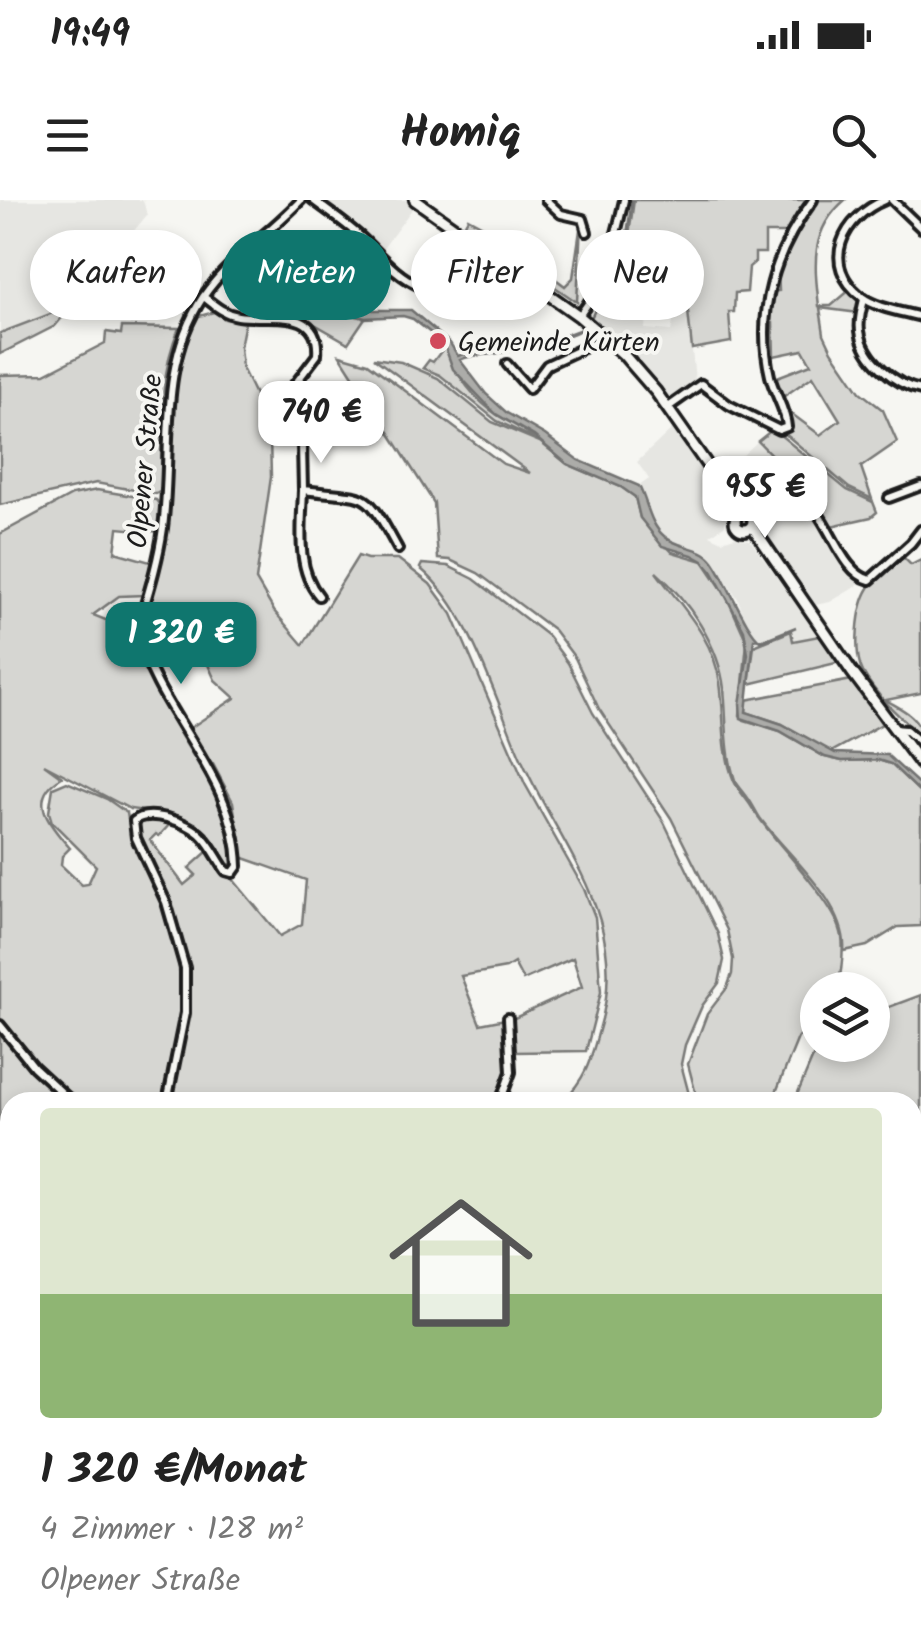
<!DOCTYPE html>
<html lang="de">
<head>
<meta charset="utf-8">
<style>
  :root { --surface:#fff; --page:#f2f2f2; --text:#222; --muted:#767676; --accent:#0f766e }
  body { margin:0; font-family:Kalam,sans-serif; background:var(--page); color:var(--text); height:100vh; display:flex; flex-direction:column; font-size:38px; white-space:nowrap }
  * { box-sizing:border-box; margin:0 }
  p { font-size:32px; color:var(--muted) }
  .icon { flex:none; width:55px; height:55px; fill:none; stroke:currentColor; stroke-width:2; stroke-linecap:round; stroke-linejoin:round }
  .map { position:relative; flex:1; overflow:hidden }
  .drawer { position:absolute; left:0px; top:892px; width:922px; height:552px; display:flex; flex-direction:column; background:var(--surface); border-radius:30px 30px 0 0; box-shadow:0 5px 15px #0003 }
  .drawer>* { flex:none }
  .hud { position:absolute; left:30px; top:30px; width:862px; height:90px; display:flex; gap:20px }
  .buttons { position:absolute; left:800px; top:772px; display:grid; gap:20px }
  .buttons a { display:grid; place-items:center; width:90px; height:90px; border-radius:50%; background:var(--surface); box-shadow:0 5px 15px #0003; font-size:50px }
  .price { position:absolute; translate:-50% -85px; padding:0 22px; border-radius:20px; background:#fff; color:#222; font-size:32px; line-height:65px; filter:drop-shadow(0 2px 5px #0008) }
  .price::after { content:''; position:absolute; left:50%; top:60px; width:30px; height:22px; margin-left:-15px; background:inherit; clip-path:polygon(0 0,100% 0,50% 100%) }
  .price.current { background:var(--accent); color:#fff }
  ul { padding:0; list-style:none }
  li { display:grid; align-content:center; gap:20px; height:530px; padding:0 40px }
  li span { display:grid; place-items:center; height:310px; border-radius:10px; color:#555 }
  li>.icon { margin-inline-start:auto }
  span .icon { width:180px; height:180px; fill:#fffc; stroke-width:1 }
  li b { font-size:42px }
  .chip { padding:0 35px; border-radius:45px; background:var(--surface); box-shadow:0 5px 15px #0003; font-size:35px; line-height:90px }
  .chip.current { background:var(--accent); color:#fff }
  .status { display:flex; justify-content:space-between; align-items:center; height:70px; padding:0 50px; background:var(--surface); direction:ltr }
  .status svg { height:28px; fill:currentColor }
  header { display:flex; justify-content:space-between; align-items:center; height:130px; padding:0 40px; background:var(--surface); font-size:45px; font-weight:600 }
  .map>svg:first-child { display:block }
  .built { fill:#e6e6e2 }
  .green { fill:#d6d6d2; stroke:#797977; stroke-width:2.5 }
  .water { fill:#acaca9; stroke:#727271; stroke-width:2.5 }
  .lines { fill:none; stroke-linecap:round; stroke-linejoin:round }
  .stream { stroke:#727271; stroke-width:2.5 }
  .minor-casing { stroke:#1c1c1c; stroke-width:14 }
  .major-casing { stroke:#1c1c1c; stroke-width:16 }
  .minor { stroke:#f6f6f2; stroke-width:6 }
  .major { stroke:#f6f6f2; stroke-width:9 }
  .poi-dot { fill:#d1495b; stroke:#f6f6f2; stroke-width:4 }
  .labels { text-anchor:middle; stroke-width:8; stroke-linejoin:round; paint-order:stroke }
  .poi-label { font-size:28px; fill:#1c1c1c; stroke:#f6f6f2; text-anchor:start }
  .street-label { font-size:28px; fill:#1c1c1c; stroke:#f6f6f2 }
</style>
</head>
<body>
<div class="status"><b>19:49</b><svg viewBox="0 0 49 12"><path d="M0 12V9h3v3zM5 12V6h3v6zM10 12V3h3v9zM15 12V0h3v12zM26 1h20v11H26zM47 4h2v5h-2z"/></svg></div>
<header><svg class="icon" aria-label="menu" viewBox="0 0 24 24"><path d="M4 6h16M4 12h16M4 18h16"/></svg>Homiq<svg class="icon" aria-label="search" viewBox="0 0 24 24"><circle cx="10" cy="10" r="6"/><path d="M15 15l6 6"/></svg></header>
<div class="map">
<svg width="921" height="1443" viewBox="0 0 921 1443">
  <rect width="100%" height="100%" fill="#f6f6f2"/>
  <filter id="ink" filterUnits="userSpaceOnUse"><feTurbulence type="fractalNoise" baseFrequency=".01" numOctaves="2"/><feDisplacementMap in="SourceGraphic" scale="20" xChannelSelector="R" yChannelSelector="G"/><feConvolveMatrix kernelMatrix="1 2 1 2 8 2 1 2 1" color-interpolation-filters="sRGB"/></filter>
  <g filter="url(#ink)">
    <!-- built -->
    <g class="built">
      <polygon points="0,0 143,0 147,15 118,50 112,51 60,108 46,117 0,133"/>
      <polygon points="318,0 407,0 415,5 379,54 361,32"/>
      <polygon points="618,69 649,74 645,129 671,131 676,109 688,110 695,180 686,194 674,200 668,201 643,167 592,117"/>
      <polygon points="673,228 716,290 728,315 724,326 710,335 722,341 735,337 750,340 819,436 793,442 790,432 754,446 738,399 710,356 672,342 654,325 639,286 649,279 637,262"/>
      <polygon points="758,241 771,257 816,301 791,289 777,292 753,306 745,305 723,274"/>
      <polygon points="786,297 795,297 807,304 831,337 844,365 859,380 857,386 830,402 815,405 759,326 760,316"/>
    </g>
    <!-- green -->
    <g class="green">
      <polygon points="634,0 811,0 792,33 765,33 765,53 755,53 755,62 749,67 747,92 735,93 734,112 729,112 731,142 692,149 688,111 676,109 674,101 678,97 681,73 651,68 649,74 618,69 627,48"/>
      <path d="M816,0h29c-35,30 -31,64 -26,106h12l20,-17 10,11 -2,13 -39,-5 4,26 8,17 28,41 23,18 14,32 -36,25 11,32 -23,-11 -66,-56 6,-4 -1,-11 4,-3 28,21 20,-15 -27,-44 -30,21 -3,-6 -4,2 -4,-14 39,-15 -8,-14 -29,6 -1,-33h-6l3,-31 9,-1 -1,-22z"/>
      <polygon points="468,18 492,31 565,86 573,78 581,23 577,102 464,25"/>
      <polygon points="118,50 55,126 0,154 0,133 53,113 112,51"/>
      <polygon points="303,85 353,115 365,118 348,143 306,119"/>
      <path d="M214,112l11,7 20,3 -5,25 2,21 21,43 7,25 1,41 -15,103 18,31 29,34 55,-89 9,3h31l32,25 22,30 73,170 59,105 11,28 6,75 -15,59 -73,1 -3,-32 72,-33 -9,-29 -50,22 -9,-17 -8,5 -45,8 19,48 25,-5 3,59 -11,24h-326l16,-76 1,-61 -19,-66 -31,-64v-14l13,-2 19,5 -11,12 -3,-2 -6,6 34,45 12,-10 -7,-7 19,-17 15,23 9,4 48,58 22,-12 4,-44 -65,-23 -8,-55 -20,-38 -3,1 -23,-35 48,-32 -20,-18 -10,-22 -22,10 -17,-37 -22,10 -1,-12c9,-32 20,-65 24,-99 9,-71 -6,-148 32,-214z"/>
      <path d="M122,127l57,1c-22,50 -16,109 -18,163l-5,3 -60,-11 -96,22v-130l45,-1 60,-31 1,-11 15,2z"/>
      <path d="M445,146c11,29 28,53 54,70 14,9 29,15 42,26l-44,-21 -57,-46 -17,-7 6,-8 4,2z"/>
      <path d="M340,155l28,8 135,101 27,9 -156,-115 27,4 37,16 54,44 48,20 27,22 54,23 14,10 5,21 32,34 31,9 23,34 21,47 -7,73 4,5 36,11 45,26 17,4 36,-1 13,4 30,29v133l-23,1 -31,19 -23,5c4,-47 -58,-97 -84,-133 -4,-6 -7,-13 -12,-20 -4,-6 -10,-12 -13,-18 -10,-29 -8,-62 -11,-91 -5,-44 -36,-89 -68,-117 26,35 57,65 64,111 5,32 1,67 14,98 4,9 12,17 17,25 20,34 86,96 91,131 2,17 -1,37 -5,53h-19l-1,25 -19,23 -26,64h-74l-10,-38 19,-50 20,-26 5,-14 1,-15 -6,-29 -56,-112 -72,-109 -24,-51 -21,-28 -76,-57 -28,-13 -12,-1 -4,-56z"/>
      <polygon points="773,229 847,290 873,302 877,312 871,317 831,326 818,303 758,241"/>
      <path d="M97,290l59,10 5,7 -1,25 -42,-4 -3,24 39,11 -10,32 -25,1 -26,19 40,16 1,11c15,25 24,53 38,78 32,59 54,72 61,144l-7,1 -17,-28 -12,-10 -45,-15 -22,-3 -86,-45 18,13c-36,21 -13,48 8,71l-8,8 -1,9 21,20 6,-1 8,-18 -44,-44 -3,-10 4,-24 14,-6 40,17 20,14c4,32 21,56 33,85 33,79 19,125 4,204h-87l-32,-28 -45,-54v-486l72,-39z"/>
      <path d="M901,355l10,10 10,-5v133l-35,7c15,9 35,17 35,36 -21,-19 -44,-39 -58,-64 -10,-19 -6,-65 6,-84 8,-12 22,-22 32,-33z"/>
      <path d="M422,364l26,2 26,13 74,57 20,27 25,50 71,109 54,112 6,26 -5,23 -17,23 -17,39 -4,19 10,38h-129c24,-24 28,-40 37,-72 34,-111 -39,-181 -80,-276 -25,-59 -49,-144 -99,-186z"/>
      <polygon points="791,431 793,441 819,436 840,462 749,484 754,446"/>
      <polygon points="852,480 882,524 831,552 782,524 746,512 746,500"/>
      <polygon points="921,795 921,988 913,980 912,902 794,902 813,857 823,845 872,845 873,813"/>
      <polygon points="0,831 28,865 67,902 10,902 10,1064 0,1077"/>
      <polygon points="913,989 921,998 921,1158 913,1157"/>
      <polygon points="10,1124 10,1360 4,1388 10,1393 10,1435 34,1435 62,1443 0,1443 0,1192 9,1189 7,1185 0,1187 0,1131"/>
      <polygon points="913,1167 921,1169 921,1433 912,1424"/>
      <polygon points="237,1435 387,1435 366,1443 334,1443 330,1438 325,1440 326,1443 242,1443"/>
      <polygon points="414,1435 568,1435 569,1442 400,1443"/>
    </g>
    <!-- water -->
    <path class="water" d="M251,61l51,17 52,28 19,4h38l39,33 8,13c14,-6 26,-3 40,-5 19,-3 71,-16 85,-23 -10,9 -65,22 -84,25 -14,3 -26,0 -39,7l26,34 21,19 38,22 33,25 61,26c9,17 10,37 25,50 14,13 37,9 49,25 14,19 34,72 48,80l35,-14 -32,14 -10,-2 -8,73 36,12 53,29 52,2 34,31v7l-30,-29 -13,-4 -36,1 -17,-4 -45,-26 -39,-13 -1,-14 8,-50 -4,-24 -32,-59 -9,-10 -11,-6 -30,-9 -22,-28 -5,-21 -14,-10 -54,-23 -33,-28 -38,-22 -43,-45 -8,-22 -8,-9 -24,-19 -10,-3 -38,2 -12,-3 -50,-30 -56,-19z"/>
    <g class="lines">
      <!-- stream -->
      <polyline class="stream" points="592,116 625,48 632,0"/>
      <defs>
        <g id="minor">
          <path d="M313,0c17,13 37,26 52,41 18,18 33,36 57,46l10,-3 36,-47"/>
          <polyline points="546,0 561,14 583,19 587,32"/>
          <path d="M885,0c-42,17 -66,64 -23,97 14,11 42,15 59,20"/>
          <polyline points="892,0 921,28"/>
          <path d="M204,97c10,8 20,17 34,19 29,5 83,-12 79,39l-25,33 10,57 1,45c68,9 60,-5 95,59"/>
          <path d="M864,99c-2,10 -6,21 -4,32 4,28 35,54 61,59"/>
          <path d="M579,116c26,-33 36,-76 45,-116"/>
          <polyline points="507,164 529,189 547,165 594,143 601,136"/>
          <path d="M667,208l34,-24 28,21 50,25 8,-3c-1,-17 -13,-34 -17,-51 -15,-64 5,-125 43,-176"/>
          <path d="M303,290c-1,34 -8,78 16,106"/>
          <polyline points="889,298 921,286"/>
          <path d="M751,315l30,-20h20c29,21 38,77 69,85l41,-37 10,-13"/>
          <polyline points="894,529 906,530 921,543"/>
          <polyline points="0,825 34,867 72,902"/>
          <path d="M167,902l18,-89v-45l-19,-66 -30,-64 -2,-17c14,-13 55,1 68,15 10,10 16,24 24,35l7,2 5,-7c-3,-92 -78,-148 -101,-234 10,-35 21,-68 26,-104 10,-79 -6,-161 40,-231 26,-38 67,-64 98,-97"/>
          <polyline points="500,902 511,872 508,818"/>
          <polyline points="912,1162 921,1163"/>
          <polyline points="719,1435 725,1443"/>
          <polyline points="110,1443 113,1435"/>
          <polyline points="389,1443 403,1435"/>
          <polyline points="591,1443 595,1435"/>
        </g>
        <g id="major">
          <polyline points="415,0 579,116 623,154 656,192 740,312"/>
          <circle cx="744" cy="321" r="9"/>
          <polyline points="752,326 852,472 921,564"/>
        </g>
      </defs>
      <!-- minor casing -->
      <use href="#minor" class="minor-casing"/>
      <!-- major casing -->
      <use href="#major" class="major-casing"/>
      <!-- minor -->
      <use href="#minor" class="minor"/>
      <!-- major -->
      <use href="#major" class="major"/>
    </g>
  </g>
  <!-- markers -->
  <circle class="poi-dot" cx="438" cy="141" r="10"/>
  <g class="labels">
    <!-- poi labels -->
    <g class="poi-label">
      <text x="458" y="151">Gemeinde Kürten</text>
    </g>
    <!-- street labels -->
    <g class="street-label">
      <text transform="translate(144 261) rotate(-85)" y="10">Olpener Straße</text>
    </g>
  </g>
</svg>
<div class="buttons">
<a><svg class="icon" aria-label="layers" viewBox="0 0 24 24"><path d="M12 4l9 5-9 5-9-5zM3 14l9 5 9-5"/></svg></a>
</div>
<b class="price" style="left:321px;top:266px">740 €</b>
<b class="price" style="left:765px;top:341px">955 €</b>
<b class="price current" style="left:181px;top:487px">1 320 €</b>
<div class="hud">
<a class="chip">Kaufen</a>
<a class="chip current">Mieten</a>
<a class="chip">Filter</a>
<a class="chip">Neu</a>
</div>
<section class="drawer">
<ul>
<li><span style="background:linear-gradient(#dfe7d0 60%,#8fb573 0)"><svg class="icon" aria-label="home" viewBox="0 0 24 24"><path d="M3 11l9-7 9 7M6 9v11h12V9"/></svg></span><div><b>1 320 €/Monat</b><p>4 Zimmer · 128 m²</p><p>Olpener Straße</p></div></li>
</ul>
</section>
</div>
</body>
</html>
